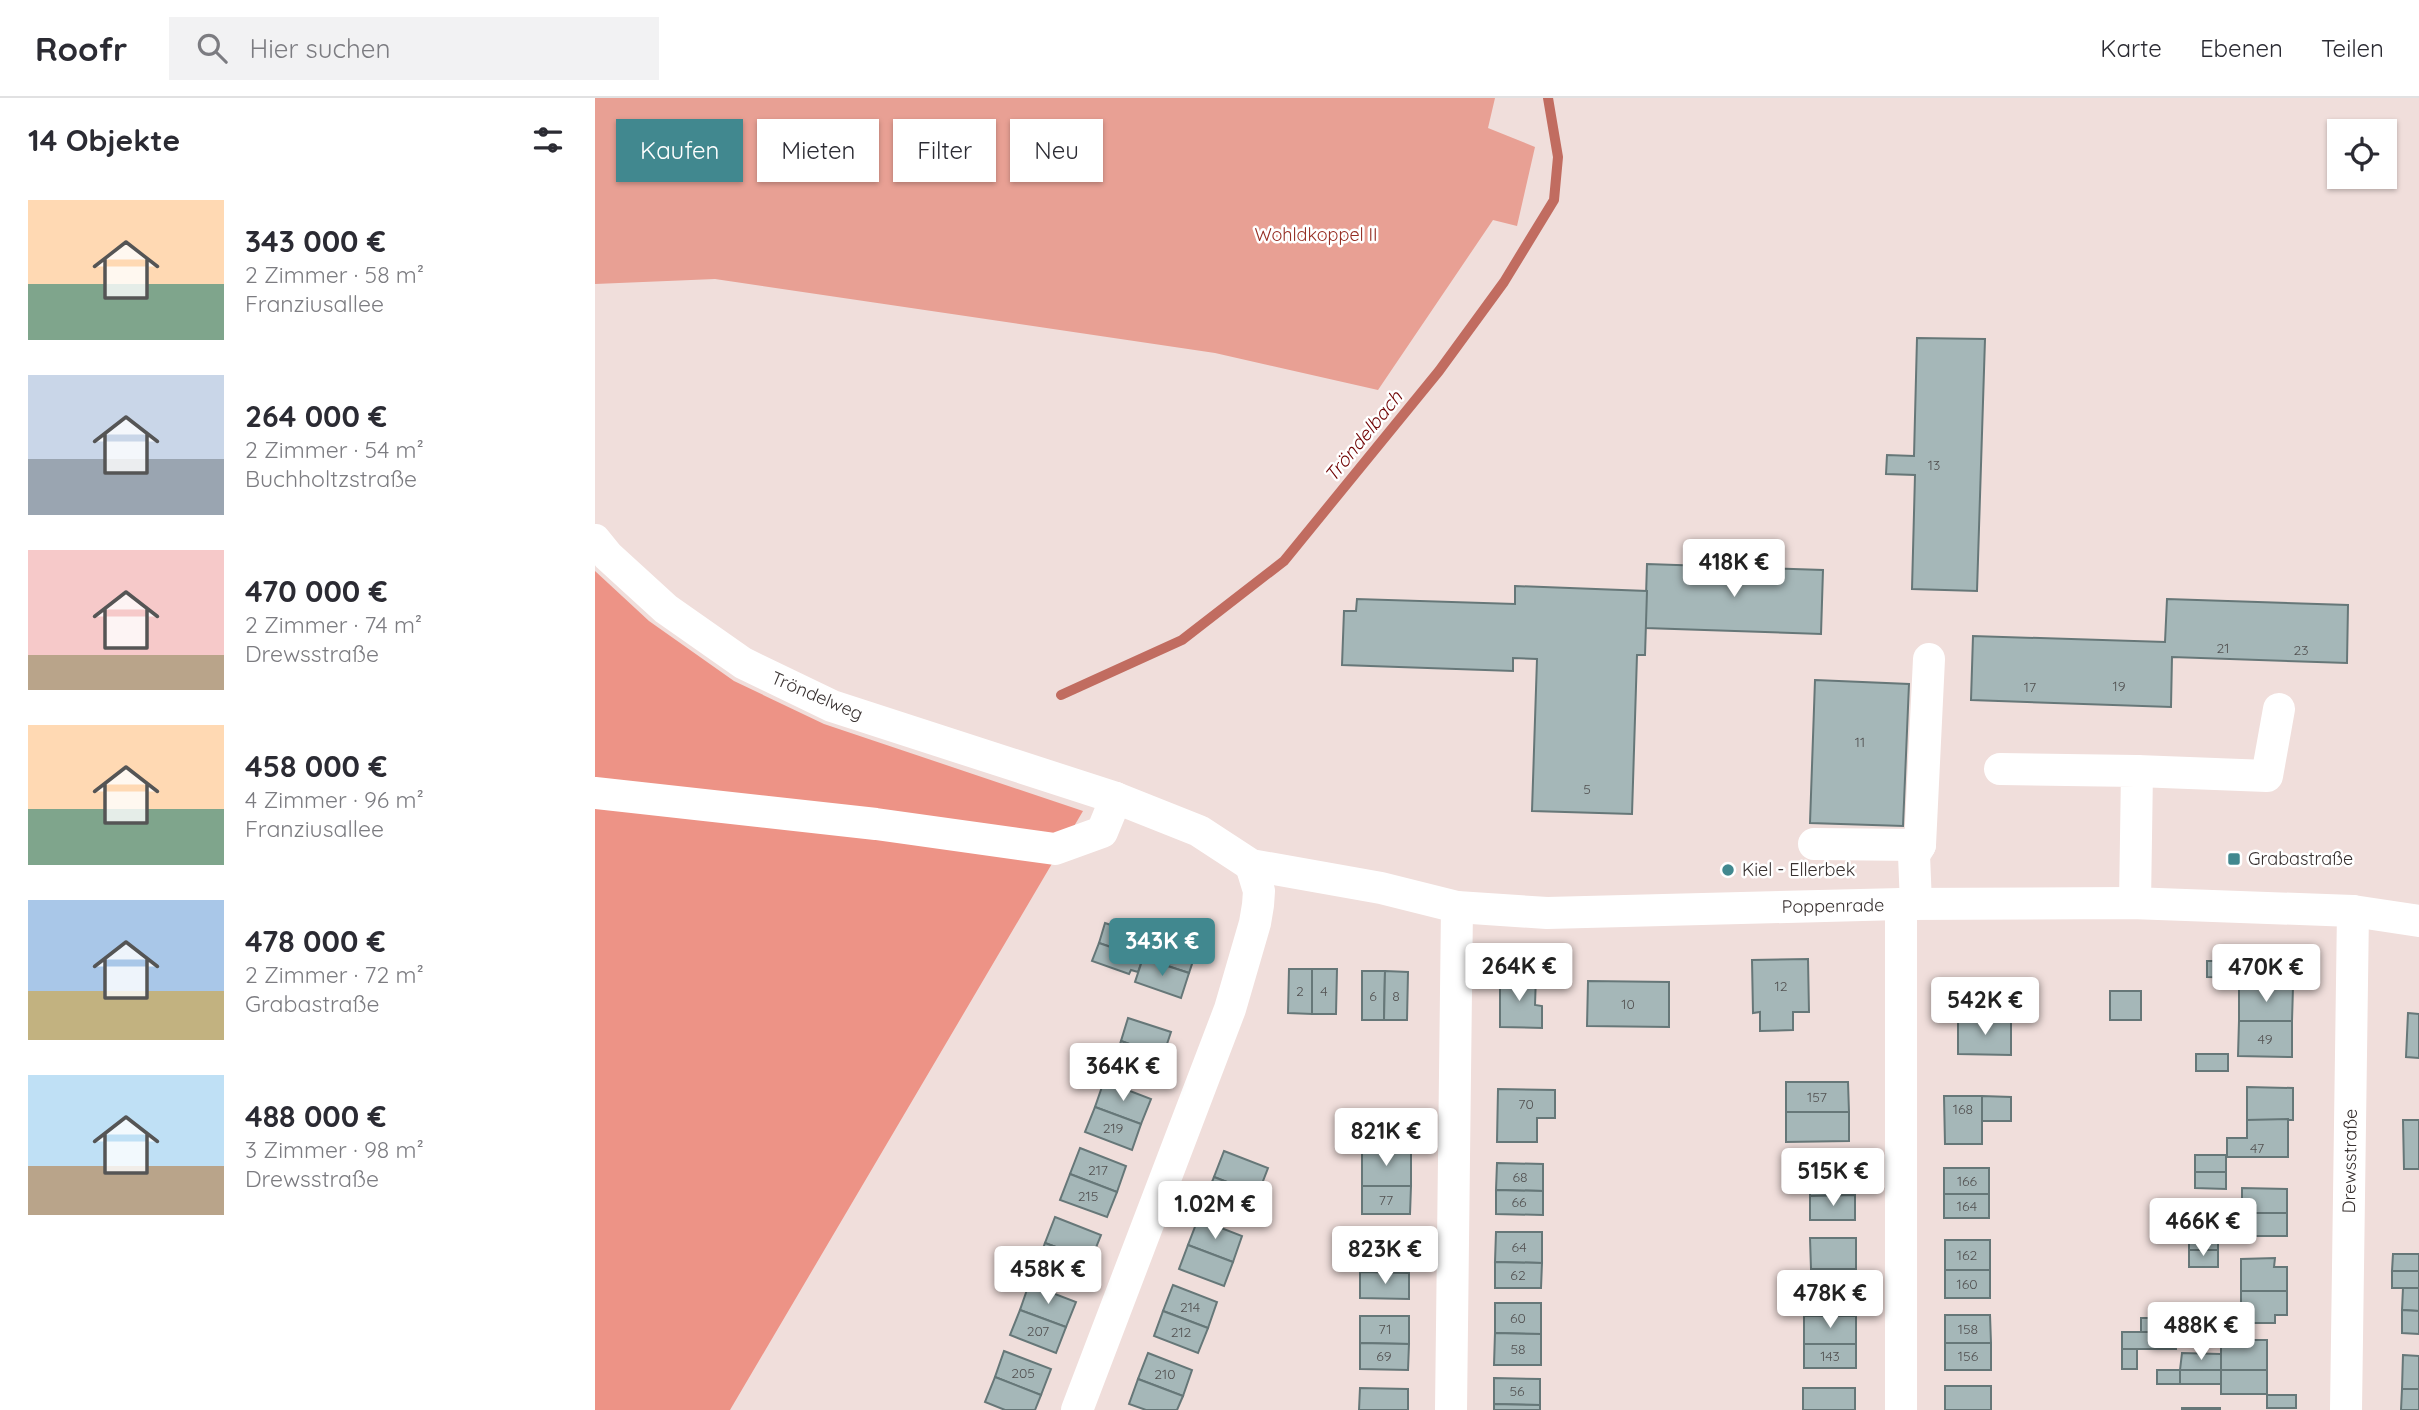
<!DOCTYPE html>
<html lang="de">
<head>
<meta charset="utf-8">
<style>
  :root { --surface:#fff; --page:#f2f2f3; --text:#2b2b33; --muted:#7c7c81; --line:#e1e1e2; --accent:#41888f }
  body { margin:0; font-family:Quicksand,sans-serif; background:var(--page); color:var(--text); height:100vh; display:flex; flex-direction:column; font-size:26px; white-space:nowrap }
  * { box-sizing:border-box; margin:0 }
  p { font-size:23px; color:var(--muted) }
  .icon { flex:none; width:38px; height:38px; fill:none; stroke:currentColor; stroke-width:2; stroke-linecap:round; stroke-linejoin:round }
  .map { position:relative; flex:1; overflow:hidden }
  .drawer { display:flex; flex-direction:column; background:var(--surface); width:595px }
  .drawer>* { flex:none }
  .guide { position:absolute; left:21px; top:21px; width:665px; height:63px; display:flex; gap:14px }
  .fabs { position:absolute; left:1732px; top:21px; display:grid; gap:14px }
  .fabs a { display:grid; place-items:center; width:70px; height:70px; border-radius:0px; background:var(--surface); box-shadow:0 2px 5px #0004; font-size:35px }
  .price { position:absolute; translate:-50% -60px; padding:0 16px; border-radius:7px; background:#fff; color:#222; font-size:23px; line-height:46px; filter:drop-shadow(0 2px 4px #0008) }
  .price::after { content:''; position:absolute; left:50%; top:42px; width:21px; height:16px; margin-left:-10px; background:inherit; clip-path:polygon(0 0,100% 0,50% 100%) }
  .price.selected { background:var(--accent); color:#fff }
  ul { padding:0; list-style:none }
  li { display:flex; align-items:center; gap:21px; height:175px; padding:0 28px }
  li span { display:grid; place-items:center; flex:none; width:196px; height:140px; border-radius:0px; color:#555 }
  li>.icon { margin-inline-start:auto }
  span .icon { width:84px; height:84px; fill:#fffc; stroke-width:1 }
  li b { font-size:30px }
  h2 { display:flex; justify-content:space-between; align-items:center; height:84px; padding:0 28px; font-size:30px }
  .pill { padding:0 24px; border-radius:0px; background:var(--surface); box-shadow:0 2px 5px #0004; font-size:24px; line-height:63px }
  .pill.selected { background:var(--accent); color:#fff }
  header { display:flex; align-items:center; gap:42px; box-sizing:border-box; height:98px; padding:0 35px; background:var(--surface); border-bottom:2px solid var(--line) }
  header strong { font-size:33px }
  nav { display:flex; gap:38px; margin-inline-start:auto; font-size:24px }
  .search { width:490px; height:63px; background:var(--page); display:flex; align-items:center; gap:18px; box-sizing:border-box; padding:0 24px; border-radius:0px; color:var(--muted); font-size:26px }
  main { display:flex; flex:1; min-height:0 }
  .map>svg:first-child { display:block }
  .green { fill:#e8a094 }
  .forest { fill:#ed9386 }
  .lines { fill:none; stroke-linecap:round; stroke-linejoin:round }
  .stream { stroke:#c16c60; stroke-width:10 }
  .building { fill:#a5b7b8; stroke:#667778; stroke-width:2 }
  .minor { stroke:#fff; stroke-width:32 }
  .poi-dot { fill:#41888f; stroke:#fff; stroke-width:2.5 }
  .labels { text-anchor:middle; stroke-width:5; stroke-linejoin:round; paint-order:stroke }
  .number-label { font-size:14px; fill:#535252 }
  .park-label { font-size:18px; fill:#952e23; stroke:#fff }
  .street-label { font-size:18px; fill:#383130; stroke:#fff }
  .poi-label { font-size:18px; fill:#383130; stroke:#fff; text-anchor:start }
  .water-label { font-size:19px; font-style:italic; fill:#6f0000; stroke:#fff }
</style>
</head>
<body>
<header>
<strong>Roofr</strong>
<div class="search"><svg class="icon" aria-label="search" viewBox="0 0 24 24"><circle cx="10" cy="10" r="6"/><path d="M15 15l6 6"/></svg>Hier suchen</div>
<nav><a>Karte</a><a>Ebenen</a><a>Teilen</a></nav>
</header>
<main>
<section class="drawer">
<h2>14 Objekte<svg class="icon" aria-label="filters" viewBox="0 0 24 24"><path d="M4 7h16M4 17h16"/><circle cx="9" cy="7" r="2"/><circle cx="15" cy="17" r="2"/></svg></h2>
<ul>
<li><span style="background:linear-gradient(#ffd9b3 60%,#7fa58c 0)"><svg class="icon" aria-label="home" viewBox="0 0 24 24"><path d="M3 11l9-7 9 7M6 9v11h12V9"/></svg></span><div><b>343 000 €</b><p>2 Zimmer · 58 m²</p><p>Franziusallee</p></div></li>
<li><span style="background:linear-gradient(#c9d6e8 60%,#9aa5b1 0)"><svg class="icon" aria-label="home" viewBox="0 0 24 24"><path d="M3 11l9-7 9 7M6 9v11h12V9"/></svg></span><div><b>264 000 €</b><p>2 Zimmer · 54 m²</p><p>Buchholtzstraße</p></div></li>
<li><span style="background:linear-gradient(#f6c9c9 75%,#b9a48a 0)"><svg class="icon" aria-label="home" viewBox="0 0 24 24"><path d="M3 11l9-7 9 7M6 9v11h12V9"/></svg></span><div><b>470 000 €</b><p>2 Zimmer · 74 m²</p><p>Drewsstraße</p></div></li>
<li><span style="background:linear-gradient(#ffd9b3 60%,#7fa58c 0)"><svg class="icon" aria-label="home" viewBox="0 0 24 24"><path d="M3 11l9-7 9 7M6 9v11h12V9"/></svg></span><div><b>458 000 €</b><p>4 Zimmer · 96 m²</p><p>Franziusallee</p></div></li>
<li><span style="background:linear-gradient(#a9c7e8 65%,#c2b280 0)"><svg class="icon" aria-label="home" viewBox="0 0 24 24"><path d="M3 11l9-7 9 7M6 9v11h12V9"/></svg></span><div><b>478 000 €</b><p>2 Zimmer · 72 m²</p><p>Grabastraße</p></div></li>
<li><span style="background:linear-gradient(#bfe0f5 65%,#b9a48a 0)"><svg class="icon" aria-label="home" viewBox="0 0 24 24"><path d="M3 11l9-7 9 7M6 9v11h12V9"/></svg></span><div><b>488 000 €</b><p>3 Zimmer · 98 m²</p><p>Drewsstraße</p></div></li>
</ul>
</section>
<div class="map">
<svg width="1824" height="1312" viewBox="0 0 1824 1312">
  <rect width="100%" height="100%" fill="#f0dedb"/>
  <!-- green -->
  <polygon class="green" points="0,0 900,0 893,30 940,49 922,128 898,122 783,292 620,255 120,181 0,186"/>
  <!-- forest -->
  <polygon class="forest" points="0,473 54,523 139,583 229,626 488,713 135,1312 0,1312"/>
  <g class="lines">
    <!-- stream -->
    <polyline class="stream" points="466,597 587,542 689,463 844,273 909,184 959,102 963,59 953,0"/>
  </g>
  <!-- building -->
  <g class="building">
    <polygon points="1322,240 1390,241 1382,493 1317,491 1320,377 1291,376 1292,357 1319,358"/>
    <polygon points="1052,466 1228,472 1226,536 1050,530"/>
    <polygon points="920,488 1052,493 1050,557 1042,557 1037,716 937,713 942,561 918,560 918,573 747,567 749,513 761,513 762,501 920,506"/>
    <polygon points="1572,501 1753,507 1752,565 1577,559 1576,609 1376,602 1378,538 1570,544"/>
    <polygon points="1220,582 1314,586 1308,728 1215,725"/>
    <polygon points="510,825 554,840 548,860 504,845"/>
    <polygon points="558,827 594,838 591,847 602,851 594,875 548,860"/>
    <polygon points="504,845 548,860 543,874 536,872 534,876 497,863"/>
    <polygon points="548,860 594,875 586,900 540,884"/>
    <polygon points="1213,861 1214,914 1198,914 1198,932 1165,933 1165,914 1158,915 1157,862"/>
    <polygon points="1612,863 1660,863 1660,880 1612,879"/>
    <polygon points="694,871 717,871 717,916 693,915"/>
    <polygon points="717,871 742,871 741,916 717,916"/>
    <polygon points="767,873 790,873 789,922 767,922"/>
    <polygon points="790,873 813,874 812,922 789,922"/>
    <polygon points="905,878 941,878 940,907 947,908 947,930 905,929"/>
    <polygon points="993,883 1074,884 1074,929 992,928"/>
    <polygon points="1364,887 1416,887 1416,922 1363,921"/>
    <polygon points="1644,889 1698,889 1697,923 1644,923"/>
    <rect x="1515" y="893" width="31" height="29"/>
    <polygon points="1813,915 1824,916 1824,960 1811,959"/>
    <polygon points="533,920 576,934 568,958 526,943"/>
    <polygon points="1363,921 1416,922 1416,957 1363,956"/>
    <polygon points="1644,923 1697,923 1697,959 1643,958"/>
    <polygon points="526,943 568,958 560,984 517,970"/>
    <rect x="1601" y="956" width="32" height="17"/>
    <polygon points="509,983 556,1001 546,1026 500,1009"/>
    <polygon points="1191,984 1253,984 1254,1014 1191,1014"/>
    <polygon points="1652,989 1698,990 1698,1022 1652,1022"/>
    <polygon points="903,991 960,992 960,1020 942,1020 942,1044 902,1044"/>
    <polygon points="1349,998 1387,998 1387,1046 1350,1046"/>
    <polygon points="1387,998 1416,999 1416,1023 1387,1023"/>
    <polygon points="500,1009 546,1026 537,1052 490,1034"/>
    <polygon points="1191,1014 1254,1014 1254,1043 1191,1044"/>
    <polygon points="1693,1021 1693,1059 1632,1059 1632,1040 1652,1040 1652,1022"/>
    <polygon points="1808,1022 1824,1022 1824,1071 1809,1071"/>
    <polygon points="485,1050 531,1068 522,1094 475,1076"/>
    <polygon points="767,1052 816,1053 816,1088 767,1088"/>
    <polygon points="629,1053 673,1070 663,1096 619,1079"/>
    <rect x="1600" y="1057" width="31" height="17"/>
    <polygon points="902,1065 948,1066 948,1093 901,1092"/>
    <rect x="1349" y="1070" width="45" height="26"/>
    <polygon points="1215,1072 1260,1072 1260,1097 1215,1098"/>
    <polygon points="1600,1074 1631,1074 1631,1091 1600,1090"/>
    <polygon points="475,1076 522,1094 512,1119 465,1102"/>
    <polygon points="619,1079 663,1096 654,1120 609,1103"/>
    <polygon points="767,1088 816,1088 815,1116 767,1116"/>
    <polygon points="1647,1090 1692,1091 1692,1115 1647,1115"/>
    <polygon points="901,1092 948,1093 948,1117 901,1116"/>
    <rect x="1349" y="1096" width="45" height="24"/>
    <polygon points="1260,1097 1260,1122 1215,1122 1215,1098"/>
    <polygon points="1647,1115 1692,1115 1692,1138 1646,1138"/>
    <polygon points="460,1119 506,1137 496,1162 450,1145"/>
    <polygon points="603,1121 647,1138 638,1164 593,1147"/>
    <polygon points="901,1134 947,1134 947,1165 900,1164"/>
    <rect x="1594" y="1134" width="29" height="18"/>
    <polygon points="1215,1140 1261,1140 1261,1171 1216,1171"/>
    <rect x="1350" y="1142" width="45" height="30"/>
    <polygon points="450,1145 496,1162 487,1188 440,1171"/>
    <polygon points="593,1147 638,1164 629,1188 584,1171"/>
    <polygon points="766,1147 814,1148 814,1175 765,1174"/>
    <rect x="1594" y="1152" width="29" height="17"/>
    <polygon points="1798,1156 1824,1156 1824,1173 1797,1173"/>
    <polygon points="1680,1160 1679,1169 1692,1169 1692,1193 1646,1193 1646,1161"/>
    <polygon points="900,1164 947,1165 946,1190 900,1190"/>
    <rect x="1216" y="1171" width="45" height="28"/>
    <rect x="1350" y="1172" width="45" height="28"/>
    <rect x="1797" y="1173" width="27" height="17"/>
    <polygon points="765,1174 814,1175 814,1201 765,1200"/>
    <polygon points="434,1186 481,1204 471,1229 425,1212"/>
    <polygon points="578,1187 622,1204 613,1230 568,1213"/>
    <polygon points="1808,1190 1824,1190 1824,1213 1807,1212"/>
    <polygon points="1646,1193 1692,1193 1692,1217 1680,1217 1680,1225 1646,1225"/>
    <polygon points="900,1205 946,1205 946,1236 900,1235"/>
    <polygon points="425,1212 471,1229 461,1255 415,1237"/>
    <polygon points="1807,1212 1824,1213 1824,1236 1807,1235"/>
    <polygon points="568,1213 613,1230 603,1255 559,1238"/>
    <polygon points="1350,1217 1395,1217 1396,1245 1350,1245"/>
    <polygon points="765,1218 814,1218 814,1246 765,1245"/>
    <rect x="1209" y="1218" width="52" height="28"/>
    <rect x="1546" y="1220" width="34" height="14"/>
    <polygon points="1527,1234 1580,1234 1581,1251 1527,1251"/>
    <polygon points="900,1235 946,1236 946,1267 899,1267"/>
    <polygon points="1637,1242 1672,1242 1672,1272 1626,1272 1626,1249 1637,1248"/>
    <polygon points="765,1245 814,1246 813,1272 765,1271"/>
    <rect x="1350" y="1245" width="46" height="27"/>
    <rect x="1209" y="1246" width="52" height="24"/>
    <rect x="1527" y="1251" width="15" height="20"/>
    <polygon points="409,1253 456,1271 446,1297 400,1279"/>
    <polygon points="553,1255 597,1272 588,1298 543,1281"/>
    <polygon points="1587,1255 1626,1256 1626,1272 1585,1272"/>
    <polygon points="1808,1257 1824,1258 1824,1291 1807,1291"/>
    <rect x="1562" y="1272" width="23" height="14"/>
    <rect x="1585" y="1272" width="41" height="14"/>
    <rect x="1626" y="1272" width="46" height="24"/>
    <polygon points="400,1279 446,1297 440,1312 410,1312 390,1304"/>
    <polygon points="899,1280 945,1281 945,1307 899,1306"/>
    <polygon points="543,1281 588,1298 582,1312 551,1312 534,1306"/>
    <rect x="1350" y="1288" width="46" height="24"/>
    <polygon points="765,1290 813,1291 813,1312 764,1312"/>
    <rect x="1208" y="1290" width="52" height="22"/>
    <polygon points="1807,1291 1824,1291 1824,1312 1806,1312"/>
    <rect x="1672" y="1297" width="29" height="13"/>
    <polygon points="899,1306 945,1307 945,1312 899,1312"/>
    <rect x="1587" y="1310" width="38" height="2"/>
  </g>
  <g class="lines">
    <!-- minor -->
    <g class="minor">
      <polyline points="0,442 13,458 71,511 148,565 237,608 521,700 604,733 656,767 786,790 862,809 952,815 1306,806 1536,805 1758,813 1824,823"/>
      <polyline points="1405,671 1542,673 1540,805"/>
      <polyline points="1542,673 1672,678 1684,611"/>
      <polyline points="0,695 281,726 460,751 507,734 521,700"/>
      <polyline points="1219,746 1325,747"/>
      <polyline points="1306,806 1306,1312"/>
      <polyline points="1321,806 1319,757 1325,747 1334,561"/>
      <polyline points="482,1312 635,911 660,825 663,807 664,793 656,767"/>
      <polyline points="856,1312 862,809"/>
      <polyline points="1751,1312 1758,813"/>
    </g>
  </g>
  <!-- markers -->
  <g class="poi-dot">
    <rect x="1632" y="754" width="14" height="14" rx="3.5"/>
    <circle cx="1133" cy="772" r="7"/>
  </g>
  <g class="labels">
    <!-- number labels -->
    <g class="number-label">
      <text x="1339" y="372">13</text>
      <text x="1628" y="555">21</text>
      <text x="1706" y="557">23</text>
      <text x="1524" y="593">19</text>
      <text x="1435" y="594">17</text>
      <text x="1265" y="649">11</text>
      <text x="992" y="696">5</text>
      <text x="1186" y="893">12</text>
      <text x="705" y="898">2</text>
      <text x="729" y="898">4</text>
      <text x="778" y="903">6</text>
      <text x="801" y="903">8</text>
      <text x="1033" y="911">10</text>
      <text x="1670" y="946">49</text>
      <text x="1222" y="1004">157</text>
      <text x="931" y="1011">70</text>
      <text x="1368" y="1016">168</text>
      <text x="518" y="1035">219</text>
      <text x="1662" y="1055">47</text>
      <text x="503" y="1077">217</text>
      <text x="925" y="1084">68</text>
      <text x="1372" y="1088">166</text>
      <text x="493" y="1103">215</text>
      <text x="791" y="1107">77</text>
      <text x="924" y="1109">66</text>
      <text x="1372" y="1113">164</text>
      <text x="924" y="1154">64</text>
      <text x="1372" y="1162">162</text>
      <text x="923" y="1182">62</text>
      <text x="1372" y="1191">160</text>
      <text x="595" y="1214">214</text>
      <text x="923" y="1225">60</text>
      <text x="790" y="1236">71</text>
      <text x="1373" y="1236">158</text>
      <text x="443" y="1238">207</text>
      <text x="586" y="1239">212</text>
      <text x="923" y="1256">58</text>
      <text x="789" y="1263">69</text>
      <text x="1235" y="1263">143</text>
      <text x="1373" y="1263">156</text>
      <text x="428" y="1280">205</text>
      <text x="570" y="1281">210</text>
      <text x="922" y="1298">56</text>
    </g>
    <!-- park labels -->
    <g class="park-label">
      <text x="721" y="143">Wohldkoppel II</text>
    </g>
    <!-- street labels -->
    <g class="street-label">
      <text transform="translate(222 598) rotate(23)" y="6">Tröndelweg</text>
      <text transform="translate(1238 808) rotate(-1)" y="6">Poppenrade</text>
      <text transform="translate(1755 1063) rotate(-89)" y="6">Drewsstraße</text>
    </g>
    <!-- poi labels -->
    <g class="poi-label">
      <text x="1653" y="767">Grabastraße</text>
      <text x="1147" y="778">Kiel - Ellerbek</text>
    </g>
    <!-- water labels -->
    <g class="water-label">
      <text transform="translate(768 338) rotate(-51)" y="7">Tröndelbach</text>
    </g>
  </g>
</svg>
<div class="fabs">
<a><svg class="icon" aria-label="locate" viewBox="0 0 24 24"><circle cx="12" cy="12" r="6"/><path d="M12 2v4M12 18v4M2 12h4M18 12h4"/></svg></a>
</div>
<b class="price" style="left:1139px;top:501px">418K €</b>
<b class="price selected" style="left:567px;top:880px">343K €</b>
<b class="price" style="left:924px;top:905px">264K €</b>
<b class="price" style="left:1671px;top:906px">470K €</b>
<b class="price" style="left:1390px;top:939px">542K €</b>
<b class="price" style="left:528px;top:1005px">364K €</b>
<b class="price" style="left:791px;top:1070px">821K €</b>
<b class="price" style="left:1238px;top:1110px">515K €</b>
<b class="price" style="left:620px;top:1143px">1.02M €</b>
<b class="price" style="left:1608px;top:1160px">466K €</b>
<b class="price" style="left:790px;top:1188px">823K €</b>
<b class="price" style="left:453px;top:1208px">458K €</b>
<b class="price" style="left:1235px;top:1232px">478K €</b>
<b class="price" style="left:1606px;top:1264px">488K €</b>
<div class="guide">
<a class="pill selected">Kaufen</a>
<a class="pill">Mieten</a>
<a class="pill">Filter</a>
<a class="pill">Neu</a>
</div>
</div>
</main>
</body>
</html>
